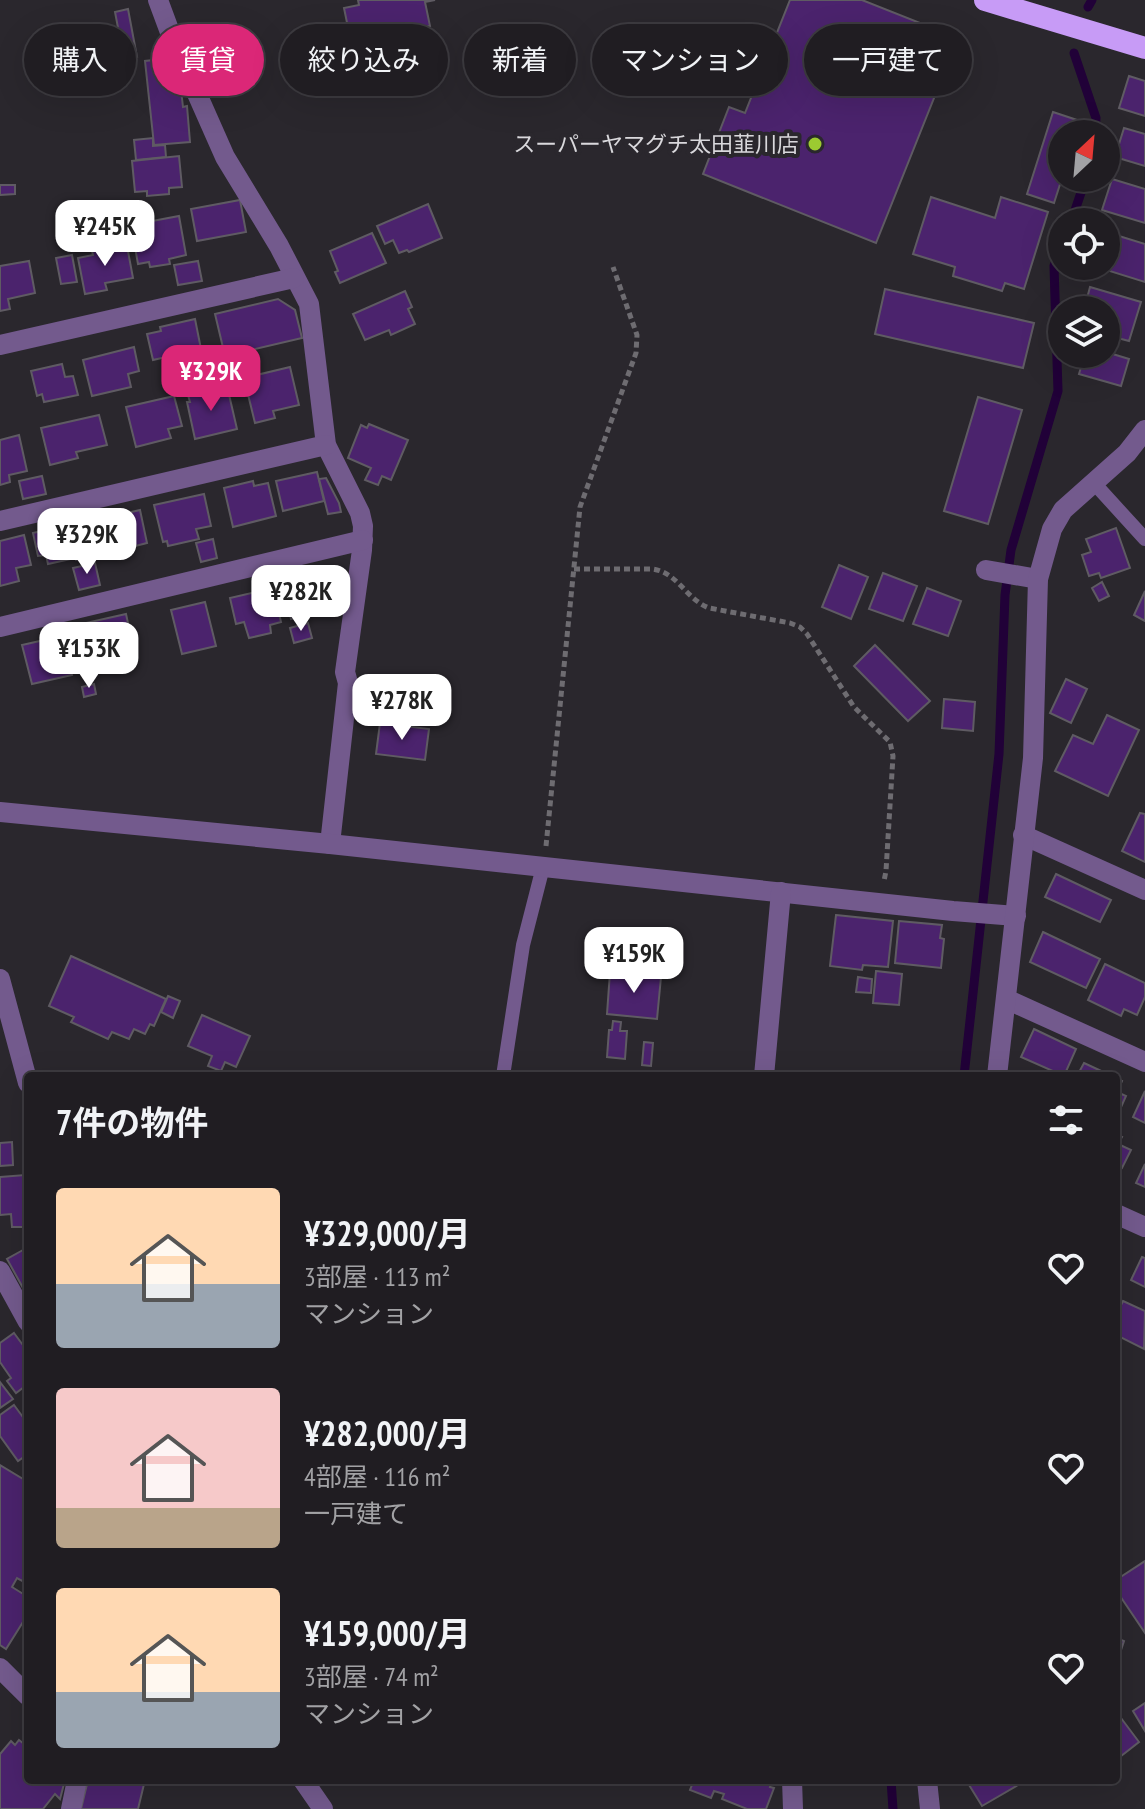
<!DOCTYPE html>
<html lang="ja">
<head>
<meta charset="utf-8">
<style>
  :root { --surface:#201d22; --page:#2d2a2f; --text:#f1f3f6; --muted:#a2a2a5; --line:#3d3b40; --accent:#db2777 }
  body { margin:0; font-family:"PT Sans Narrow","Noto Sans JP",sans-serif; background:var(--page); color:var(--text); height:100vh; display:flex; flex-direction:column; font-size:30px; white-space:nowrap }
  * { box-sizing:border-box; margin:0 }
  p { font-size:26px; color:var(--muted) }
  .icon { flex:none; width:44px; height:44px; fill:none; stroke:currentColor; stroke-width:2; stroke-linecap:round; stroke-linejoin:round }
  .map { position:relative; flex:1; overflow:hidden }
  .panel { position:absolute; left:24px; top:1072px; width:1096px; height:712px; display:flex; flex-direction:column; background:var(--surface); border-radius:8px; box-shadow:0 8px 32px #0002,0 0 0 2px var(--line) }
  .panel>* { flex:none }
  .guide { position:absolute; left:24px; top:24px; width:1098px; height:72px; display:flex; gap:16px }
  .needle { width:52px; rotate:26deg }
  .tools { position:absolute; left:1048px; top:120px; display:grid; gap:16px }
  .tools a { display:grid; place-items:center; width:72px; height:72px; border-radius:50%; background:var(--surface); box-shadow:0 8px 32px #0002,0 0 0 2px var(--line); font-size:40px }
  .price { position:absolute; translate:-50% -68px; padding:0 18px; border-radius:16px; background:#fff; color:#222; font-size:26px; line-height:52px; filter:drop-shadow(0 2px 4px #0008) }
  .price::after { content:''; position:absolute; left:50%; top:48px; width:24px; height:18px; margin-left:-12px; background:inherit; clip-path:polygon(0 0,100% 0,50% 100%) }
  .price.active { background:var(--accent); color:#fff }
  ul { padding:0; list-style:none }
  li { display:flex; align-items:center; gap:24px; height:200px; padding:0 32px }
  li span { display:grid; place-items:center; flex:none; width:224px; height:160px; border-radius:8px; color:#555 }
  li>.icon { margin-inline-start:auto }
  span .icon { width:96px; height:96px; fill:#fffc; stroke-width:1 }
  li b { font-size:34px }
  h2 { display:flex; justify-content:space-between; align-items:center; height:96px; padding:0 32px; font-size:34px }
  .tag { padding:0 28px; border-radius:36px; background:var(--surface); box-shadow:0 8px 32px #0002,0 0 0 2px var(--line); font-size:28px; line-height:72px }
  .tag.active { background:var(--accent); color:#fff }
  .map>svg:first-child { display:block }
  .lines { fill:none; stroke-linecap:round; stroke-linejoin:round }
  .stream { stroke:#210138; stroke-width:9 }
  .building { fill:#4b236d; stroke:#5f5b63; stroke-width:2 }
  .path { stroke:#6e6c71; stroke-width:5; stroke-dasharray:6 4; stroke-linecap:butt }
  .service { stroke:#735a8d; stroke-width:14 }
  .minor { stroke:#735a8d; stroke-width:20 }
  .tertiary { stroke:#735a8d; stroke-width:20 }
  .trunk { stroke:#c79bf6; stroke-width:22 }
  .poi-dot { fill:#9cca31; stroke:#2a272d; stroke-width:3 }
  .labels { text-anchor:middle; stroke-width:8; stroke-linejoin:round; paint-order:stroke }
  .poi-label { font-size:22px; fill:#d9d8dc; stroke:#2a272d; text-anchor:end }
</style>
</head>
<body>
<div class="map">
<svg width="1145" height="1809" viewBox="0 0 1145 1809">
  <rect width="100%" height="100%" fill="#2a272d"/>
  <g class="lines">
    <!-- stream -->
    <g class="stream">
      <polyline points="1088,7 1092,0"/>
      <polyline points="1074,53 1096,118 1095,134"/>
      <polyline points="1071,222 1086,178"/>
      <polyline points="964,1076 999,754 1005,595 1011,550 1058,391 1054,266 1062,246"/>
      <polyline points="891,1780 893,1809"/>
    </g>
  </g>
  <!-- building -->
  <g class="building">
    <polygon points="358,0 435,0 425,2 430,26 404,32 405,36 352,47 344,8 359,5"/>
    <polygon points="790,0 862,0 958,38 876,243 703,174 729,107 745,113"/>
    <polygon points="128,9 137,57 124,59 115,12"/>
    <polygon points="171,58 173,81 180,81 183,107 187,106 190,142 154,145 145,61"/>
    <polygon points="1129,76 1145,81 1145,116 1119,108"/>
    <polygon points="1053,112 1080,121 1076,134 1062,134 1062,178 1054,203 1027,194"/>
    <polygon points="1124,128 1145,134 1145,166 1115,157"/>
    <polygon points="153,138 153,146 165,145 166,157 136,160 134,140"/>
    <polygon points="179,156 182,187 169,188 169,194 147,196 147,191 135,192 132,161"/>
    <polygon points="1112,179 1145,189 1145,223 1102,210"/>
    <polygon points="0,185 15,185 15,194 0,195"/>
    <polygon points="931,197 995,218 1001,197 1048,212 1024,289 1005,283 1002,291 953,276 955,267 913,254"/>
    <polygon points="240,200 246,232 197,241 191,209"/>
    <polygon points="428,204 442,238 409,252 407,250 399,253 393,240 385,244 377,226"/>
    <polygon points="179,216 186,255 169,259 170,264 150,267 149,262 138,264 131,225"/>
    <polygon points="1106,232 1145,244 1145,282 1100,268 1101,266 1106,266"/>
    <polygon points="372,233 386,263 340,283 335,272 338,271 330,251"/>
    <polygon points="111,244 112,249 127,246 133,278 105,283 107,290 85,294 78,258 93,255 91,247"/>
    <polygon points="72,255 77,282 61,284 56,258"/>
    <polygon points="29,261 35,293 8,299 10,309 0,311 0,266"/>
    <polygon points="198,261 202,281 178,285 174,265"/>
    <polygon points="1090,287 1141,302 1129,341 1110,336 1111,331 1106,330 1106,310 1084,310"/>
    <polygon points="885,289 1034,323 1023,368 875,334"/>
    <polygon points="405,291 412,307 408,309 415,324 391,335 389,330 365,340 353,314"/>
    <polygon points="278,299 295,310 302,338 225,356 215,314"/>
    <polygon points="195,319 201,349 153,360 147,334 161,331 160,327"/>
    <polygon points="134,347 139,371 128,374 131,387 92,396 83,360"/>
    <polygon points="1106,352 1129,359 1121,386 1079,374 1085,354 1106,354"/>
    <polygon points="220,359 226,381 203,386 198,365"/>
    <polygon points="62,364 65,377 73,376 78,395 44,402 42,394 37,396 31,371"/>
    <polygon points="290,367 299,405 273,411 275,418 255,423 244,378"/>
    <polygon points="227,386 237,429 195,439 187,402 190,402 188,395"/>
    <polygon points="174,396 182,426 168,429 171,438 136,447 126,407"/>
    <polygon points="978,397 1022,410 988,524 944,511"/>
    <polygon points="99,415 107,445 76,452 78,458 50,465 41,428"/>
    <polygon points="369,424 408,440 391,480 382,476 378,485 365,480 371,468 348,458 361,425 367,428"/>
    <polygon points="19,435 27,471 9,475 10,482 0,485 0,440"/>
    <polygon points="317,472 324,501 283,511 276,481"/>
    <polygon points="42,476 46,494 23,499 19,481"/>
    <polygon points="326,478 339,503 341,512 328,514 319,479"/>
    <polygon points="253,481 254,486 268,483 276,516 233,527 224,488"/>
    <polygon points="204,494 211,526 196,529 199,539 168,546 167,541 163,542 154,505"/>
    <polygon points="140,510 147,543 100,555 92,521"/>
    <polygon points="83,521 92,557 76,560 75,558 48,564 46,555 38,556 33,533"/>
    <polygon points="1116,528 1130,568 1101,578 1099,573 1089,576 1082,555 1091,552 1086,539"/>
    <polygon points="24,535 31,565 16,568 19,581 0,586 0,541"/>
    <polygon points="213,539 217,558 201,562 196,543"/>
    <polygon points="95,563 100,585 79,590 73,568"/>
    <polygon points="839,565 868,577 851,619 822,607"/>
    <polygon points="883,573 917,586 903,621 869,609"/>
    <polygon points="323,575 331,610 291,619 283,584"/>
    <polygon points="1102,582 1109,596 1099,601 1092,588"/>
    <polygon points="273,588 281,622 270,625 271,633 249,638 244,622 236,624 230,598"/>
    <polygon points="927,588 961,601 948,636 913,624"/>
    <polygon points="1145,591 1145,621 1134,615"/>
    <polygon points="205,602 216,646 182,654 171,610"/>
    <polygon points="126,614 133,646 93,655 86,623"/>
    <polygon points="308,623 312,638 294,643 290,628"/>
    <polygon points="62,636 72,675 32,684 22,645"/>
    <polygon points="875,645 930,701 908,721 854,666"/>
    <polygon points="1066,679 1087,689 1071,723 1050,713"/>
    <polygon points="94,684 96,694 84,697 82,687"/>
    <polygon points="944,699 975,702 973,731 942,728"/>
    <polygon points="1107,715 1139,730 1108,796 1055,771 1073,735 1093,744"/>
    <polygon points="380,723 429,729 425,760 376,754"/>
    <polygon points="1140,813 1145,814 1145,862 1122,851"/>
    <polygon points="1056,874 1111,900 1100,922 1045,897"/>
    <polygon points="836,915 893,921 888,967 863,965 862,970 830,966"/>
    <polygon points="899,921 942,925 940,938 944,939 941,968 895,963"/>
    <polygon points="1043,932 1100,959 1086,988 1030,962"/>
    <polygon points="71,956 166,999 154,1026 150,1024 145,1034 134,1029 129,1039 112,1032 108,1039 71,1022 74,1017 49,1006"/>
    <polygon points="1105,964 1145,983 1145,997 1137,1015 1124,1009 1121,1016 1088,1000"/>
    <polygon points="876,971 902,974 899,1005 873,1003"/>
    <polygon points="610,972 661,977 657,1019 607,1014"/>
    <polygon points="858,977 872,979 871,993 856,992"/>
    <polygon points="168,996 180,1001 173,1018 161,1012"/>
    <polygon points="202,1015 250,1036 236,1067 225,1062 221,1071 208,1066 212,1056 188,1046"/>
    <polygon points="613,1021 621,1022 620,1031 627,1031 625,1059 607,1057 609,1030 612,1030"/>
    <polygon points="1034,1029 1076,1049 1064,1076 1021,1057"/>
    <polygon points="644,1042 653,1043 651,1066 642,1065"/>
    <polygon points="1084,1063 1112,1076 1077,1076"/>
    <polygon points="1116,1078 1122,1081 1117,1092 1126,1096 1118,1114 1116,1113"/>
    <polygon points="1145,1091 1145,1123 1133,1117"/>
    <polygon points="1116,1134 1122,1137 1118,1144 1131,1150 1122,1168 1116,1165"/>
    <polygon points="12,1142 13,1165 0,1166 0,1143"/>
    <polygon points="1145,1164 1145,1187 1136,1183"/>
    <polygon points="25,1175 26,1201 28,1201 28,1227 12,1227 11,1214 0,1215 0,1177"/>
    <polygon points="23,1250 28,1259 28,1297 7,1259"/>
    <polygon points="1142,1257 1145,1258 1145,1287 1131,1280"/>
    <polygon points="1123,1301 1145,1311 1144,1349 1116,1335 1116,1315"/>
    <polygon points="14,1333 28,1352 28,1384 16,1393 7,1381 11,1378 0,1362 0,1343"/>
    <polygon points="0,1382 13,1399 0,1408"/>
    <polygon points="14,1405 28,1424 28,1454 18,1461 0,1436 0,1415"/>
    <polygon points="0,1465 28,1482 28,1584 17,1578 12,1587 28,1597 28,1614 6,1649 0,1645"/>
    <polygon points="1145,1561 1145,1633 1116,1590 1116,1580"/>
    <polygon points="1116,1638 1124,1641 1116,1665"/>
    <polygon points="1145,1703 1145,1731 1133,1711"/>
    <polygon points="1118,1714 1139,1742 1116,1760 1116,1716"/>
    <polygon points="19,1740 24,1744 28,1740 28,1780 65,1780 60,1799 55,1794 43,1809 0,1809 0,1754 11,1741 15,1745"/>
    <polygon points="88,1780 145,1780 138,1809 81,1809"/>
    <polygon points="694,1780 773,1780 770,1787 774,1788 766,1809 747,1809 722,1799 724,1794 714,1791 711,1798 690,1790"/>
    <polygon points="966,1780 1016,1780 1018,1785 982,1806"/>
  </g>
  <g class="lines">
    <!-- path -->
    <g class="path">
      <path d="M574,569h79c25,4 33,30 56,39l81,15 10,4 7,7 47,73 36,35 3,14 -7,115 -2,10"/>
      <polyline points="546,846 580,507 636,353 637,335 613,267"/>
    </g>
    <!-- service -->
    <g class="service">
      <polyline points="1094,483 1145,539"/>
      <polyline points="503,1076 523,945 543,867"/>
    </g>
    <!-- minor -->
    <g class="minor">
      <polyline points="158,0 171,35 225,157 279,246 309,304 326,445 360,513 363,526 362,550 345,672 348,683 330,844"/>
      <polyline points="0,345 294,278"/>
      <polyline points="0,521 326,445"/>
      <polyline points="986,570 1038,579"/>
      <polyline points="0,627 363,540"/>
      <polyline points="0,812 330,844 953,911 1016,916"/>
      <polyline points="1023,835 1145,890"/>
      <polyline points="1006,999 1145,1062"/>
      <polyline points="764,1076 781,892"/>
      <polyline points="997,1076 1033,758 1038,579 1052,529 1063,510 1127,453 1145,430"/>
      <polyline points="1116,1214 1145,1227"/>
      <polyline points="0,1271 28,1322"/>
      <polyline points="0,1668 28,1696"/>
      <polyline points="792,1780 793,1809"/>
      <polyline points="927,1780 930,1809"/>
      <polyline points="71,1809 77,1780"/>
    </g>
    <!-- tertiary -->
    <g class="tertiary">
      <polyline points="0,979 28,1083"/>
      <polyline points="303,1780 323,1809"/>
    </g>
    <!-- trunk -->
    <polyline class="trunk" points="985,0 1145,48"/>
  </g>
  <!-- markers -->
  <circle class="poi-dot" cx="815" cy="144" r="8"/>
  <g class="labels">
    <!-- poi labels -->
    <g class="poi-label">
      <text x="799" y="152">スーパーヤマグチ太田韮川店</text>
    </g>
  </g>
</svg>
<div class="tools">
<a><svg class="needle" viewBox="-14 -14 28 28"><path d="M0-13l5 13h-10z" fill="#e53935"/><path d="M0 13l5-13h-10z" fill="#a2a2a5"/></svg></a>
<a><svg class="icon" aria-label="locate" viewBox="0 0 24 24"><circle cx="12" cy="12" r="6"/><path d="M12 2v4M12 18v4M2 12h4M18 12h4"/></svg></a>
<a><svg class="icon" aria-label="layers" viewBox="0 0 24 24"><path d="M12 4l9 5-9 5-9-5zM3 14l9 5 9-5"/></svg></a>
</div>
<b class="price" style="left:105px;top:268px">¥245K</b>
<b class="price active" style="left:211px;top:413px">¥329K</b>
<b class="price" style="left:87px;top:576px">¥329K</b>
<b class="price" style="left:301px;top:633px">¥282K</b>
<b class="price" style="left:89px;top:690px">¥153K</b>
<b class="price" style="left:402px;top:742px">¥278K</b>
<b class="price" style="left:634px;top:995px">¥159K</b>
<div class="guide">
<a class="tag">購入</a>
<a class="tag active">賃貸</a>
<a class="tag">絞り込み</a>
<a class="tag">新着</a>
<a class="tag">マンション</a>
<a class="tag">一戸建て</a>
</div>
<section class="panel">
<h2>7件の物件<svg class="icon" aria-label="filters" viewBox="0 0 24 24"><path d="M4 7h16M4 17h16"/><circle cx="9" cy="7" r="2"/><circle cx="15" cy="17" r="2"/></svg></h2>
<ul>
<li><span style="background:linear-gradient(#ffd9b3 60%,#9aa5b1 0)"><svg class="icon" aria-label="home" viewBox="0 0 24 24"><path d="M3 11l9-7 9 7M6 9v11h12V9"/></svg></span><div><b>¥329,000/月</b><p>3部屋 · 113 m²</p><p>マンション</p></div><svg class="icon" aria-label="heart" viewBox="0 0 24 24"><path d="M12 20l-8-8c-3-5 5-10 8-4 3-6 11-1 8 4z"/></svg></li>
<li><span style="background:linear-gradient(#f6c9c9 75%,#b9a48a 0)"><svg class="icon" aria-label="home" viewBox="0 0 24 24"><path d="M3 11l9-7 9 7M6 9v11h12V9"/></svg></span><div><b>¥282,000/月</b><p>4部屋 · 116 m²</p><p>一戸建て</p></div><svg class="icon" aria-label="heart" viewBox="0 0 24 24"><path d="M12 20l-8-8c-3-5 5-10 8-4 3-6 11-1 8 4z"/></svg></li>
<li><span style="background:linear-gradient(#ffd9b3 65%,#9aa5b1 0)"><svg class="icon" aria-label="home" viewBox="0 0 24 24"><path d="M3 11l9-7 9 7M6 9v11h12V9"/></svg></span><div><b>¥159,000/月</b><p>3部屋 · 74 m²</p><p>マンション</p></div><svg class="icon" aria-label="heart" viewBox="0 0 24 24"><path d="M12 20l-8-8c-3-5 5-10 8-4 3-6 11-1 8 4z"/></svg></li>
</ul>
</section>
</div>
</body>
</html>
